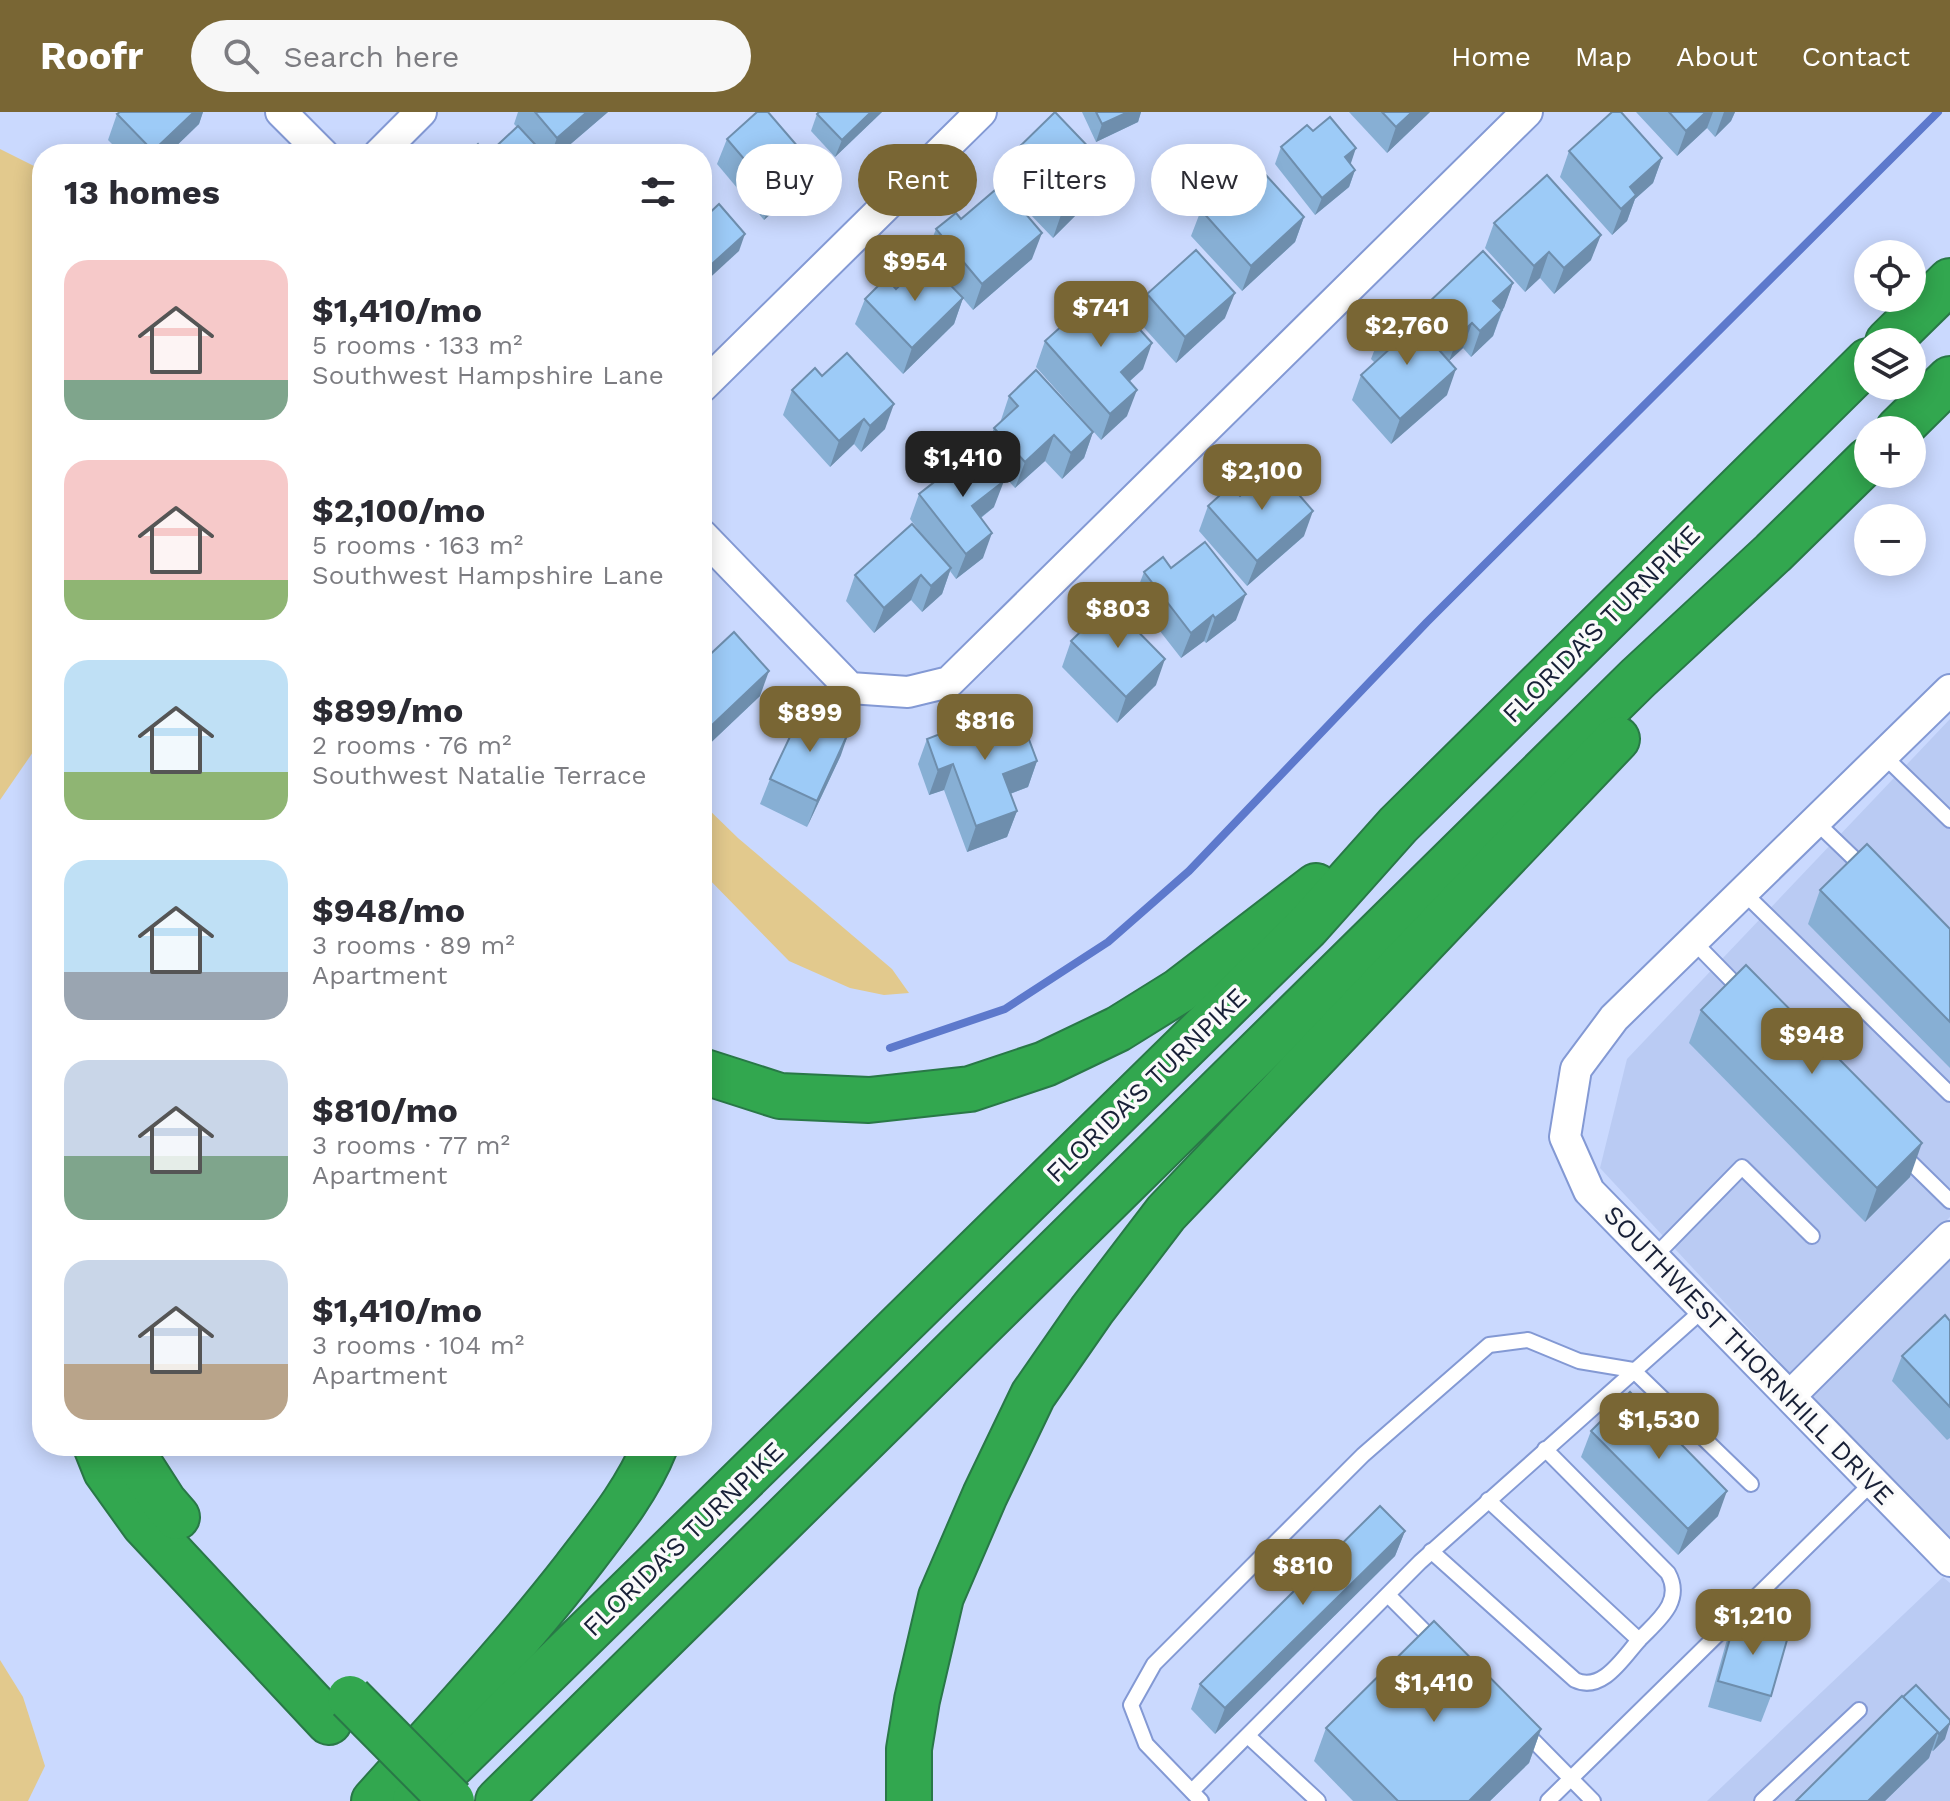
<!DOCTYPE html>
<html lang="en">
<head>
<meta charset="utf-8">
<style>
  :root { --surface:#fff; --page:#f7f7f7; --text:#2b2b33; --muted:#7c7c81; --accent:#796634 }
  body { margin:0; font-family:"Work Sans",sans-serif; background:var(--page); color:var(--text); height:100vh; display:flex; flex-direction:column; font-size:30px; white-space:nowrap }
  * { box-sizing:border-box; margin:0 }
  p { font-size:26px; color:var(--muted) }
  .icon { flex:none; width:44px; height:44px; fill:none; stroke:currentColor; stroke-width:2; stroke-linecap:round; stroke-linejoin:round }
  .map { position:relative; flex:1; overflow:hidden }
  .sheet { position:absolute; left:32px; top:32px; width:680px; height:1312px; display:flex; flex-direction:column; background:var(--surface); border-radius:32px; box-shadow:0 4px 20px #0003 }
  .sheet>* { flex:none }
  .banner { position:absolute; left:736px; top:32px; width:760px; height:72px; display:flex; gap:16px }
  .fabs { position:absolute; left:1854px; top:128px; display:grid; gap:16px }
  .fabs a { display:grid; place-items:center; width:72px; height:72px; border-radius:50%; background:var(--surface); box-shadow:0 4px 20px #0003; font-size:40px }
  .price { position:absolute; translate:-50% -68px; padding:0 18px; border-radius:16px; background:var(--accent); color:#fff; font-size:26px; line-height:52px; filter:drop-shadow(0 2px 4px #0008) }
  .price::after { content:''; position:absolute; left:50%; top:48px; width:24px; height:18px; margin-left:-12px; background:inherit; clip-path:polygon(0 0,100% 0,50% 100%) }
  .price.active { background:#222; color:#fff }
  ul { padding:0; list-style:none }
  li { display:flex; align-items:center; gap:24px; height:200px; padding:0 32px }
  li span { display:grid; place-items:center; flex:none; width:224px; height:160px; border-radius:24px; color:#555 }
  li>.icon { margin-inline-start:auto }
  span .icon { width:96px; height:96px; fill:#fffc; stroke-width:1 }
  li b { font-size:34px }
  h2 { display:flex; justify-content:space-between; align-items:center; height:96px; padding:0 32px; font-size:34px }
  .chip { padding:0 28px; border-radius:36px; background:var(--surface); box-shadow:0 4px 20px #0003; font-size:28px; line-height:72px }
  .chip.active { background:var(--accent); color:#fff }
  header { display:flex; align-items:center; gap:48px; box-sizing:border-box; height:112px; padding:0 40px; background:var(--accent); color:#fff }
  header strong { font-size:38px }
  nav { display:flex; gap:44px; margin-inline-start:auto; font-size:28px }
  .search { width:560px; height:72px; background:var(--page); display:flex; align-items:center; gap:20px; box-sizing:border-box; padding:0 28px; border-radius:44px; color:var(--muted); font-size:30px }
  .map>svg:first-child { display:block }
  .built { fill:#bacbf3 }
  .green { fill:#e2c98d }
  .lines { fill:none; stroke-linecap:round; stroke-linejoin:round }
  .stream { stroke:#5d79cc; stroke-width:8 }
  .service-casing { stroke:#8399d4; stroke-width:18 }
  .minor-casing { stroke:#8399d4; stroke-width:34 }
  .motorway-casing { stroke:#297847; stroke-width:48 }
  .service { stroke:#fff; stroke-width:14 }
  .minor { stroke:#fff; stroke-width:30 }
  .motorway { stroke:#32a74f; stroke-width:44 }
  .motorway-bridge-casing { stroke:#297847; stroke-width:48; stroke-linecap:butt }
  .motorway-bridge { stroke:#32a74f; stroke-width:44 }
  .wall { fill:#87afd4 }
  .shaded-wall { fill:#6e8ead }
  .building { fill:#9dcbf7; stroke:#6e8ead; stroke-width:2 }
  .labels { text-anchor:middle; stroke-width:7; stroke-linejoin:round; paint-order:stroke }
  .street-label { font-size:26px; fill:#182037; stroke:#fafafa }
</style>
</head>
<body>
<header>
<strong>Roofr</strong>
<div class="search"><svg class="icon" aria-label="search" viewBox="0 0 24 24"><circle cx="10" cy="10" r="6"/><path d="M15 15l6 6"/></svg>Search here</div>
<nav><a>Home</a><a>Map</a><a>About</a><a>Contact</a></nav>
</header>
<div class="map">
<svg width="1950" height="1689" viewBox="0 0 1950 1689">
  <rect width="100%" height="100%" fill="#cad9fe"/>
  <!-- built -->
  <g class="built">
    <polygon points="1950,607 1950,1105 1791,1262 1600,1056 1627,947"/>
    <polygon points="1950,1146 1950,1428 1812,1283"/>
    <polygon points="1943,1465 1950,1471 1950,1689 1707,1689"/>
  </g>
  <!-- green -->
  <g class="green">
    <polygon points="0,37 42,58 42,627 0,688"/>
    <polygon points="702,691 738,726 892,857 909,881 884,883 850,876 789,849 702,760"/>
    <polygon points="0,1548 23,1585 45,1654 28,1689 0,1689"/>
  </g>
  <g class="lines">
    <!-- stream -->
    <polyline class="stream" points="890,936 1005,897 1108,830 1189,759 1427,510 1938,0"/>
    <defs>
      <g id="service">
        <polyline points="1883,643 1950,708"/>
        <polyline points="1815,709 1867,759"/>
        <polyline points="1743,780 1950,982"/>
        <polyline points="1693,829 1743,880"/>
        <polyline points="1900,1040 1950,1089"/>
        <polyline points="1654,1145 1742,1055 1812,1124"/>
        <path d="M1545,1337l123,124c16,29 -11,48 -29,67"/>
        <path d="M1431,1439l144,129c27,13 48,-22 64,-40l-151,-140"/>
        <polyline points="1388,1483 1435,1530"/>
        <polyline points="1523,1618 1593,1689"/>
        <polyline points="1248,1624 1318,1689"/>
        <polyline points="1192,1679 1420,1450 1705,1196"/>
        <polyline points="1201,1689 1146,1632 1131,1593 1154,1552 1363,1343 1489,1233 1528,1228 1579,1249 1633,1258 1751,1372"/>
        <polyline points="1548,1689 1873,1370"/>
        <polyline points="1762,1689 1859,1598"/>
      </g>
      <g id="minor">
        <polyline points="281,0 323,42"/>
        <polyline points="379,42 421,0"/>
        <polyline points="702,275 981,0"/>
        <polyline points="702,423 850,576 908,580 949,570 1527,0"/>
        <polyline points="1950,578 1614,906 1576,957 1565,1025 1589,1079 1950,1449"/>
        <polyline points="1790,1284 1950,1125"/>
      </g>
      <g id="motorway">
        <polyline points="1888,230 1950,169"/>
        <polyline points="1898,318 1950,267"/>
        <polyline points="702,959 780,984 869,988 970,977 1045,952 1118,917 1179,879 1316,774"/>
        <polyline points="96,1334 106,1359 144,1412 329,1610"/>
        <polyline points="128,1334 164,1390 177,1405"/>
        <path d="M374,1689c68,-76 138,-151 201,-232 29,-38 62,-78 80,-123"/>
        <polyline points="415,1689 1307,815 1398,713 1868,249"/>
        <polyline points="498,1689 1638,566 1773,441 1868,348"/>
        <polyline points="909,1689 909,1637 917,1588 941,1485 985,1383 1033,1283 1092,1198 1166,1101 1617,627"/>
      </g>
    </defs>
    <!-- service casing -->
    <use href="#service" class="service-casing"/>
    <!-- minor casing -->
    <use href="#minor" class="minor-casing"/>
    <!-- motorway casing -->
    <use href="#motorway" class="motorway-casing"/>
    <!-- service -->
    <use href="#service" class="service"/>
    <!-- minor -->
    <use href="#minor" class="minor"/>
    <!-- motorway -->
    <use href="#motorway" class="motorway"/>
    <defs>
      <polyline id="motorway-bridge" points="350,1586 452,1689"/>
    </defs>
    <!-- motorway-bridge casing -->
    <use href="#motorway-bridge" class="motorway-bridge-casing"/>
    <!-- motorway-bridge -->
    <use href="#motorway-bridge" class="motorway-bridge"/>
  </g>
  <!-- wall -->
  <g class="wall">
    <polygon points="120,0 203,0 199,12 168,42 122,42 108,28 117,2"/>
    <polygon points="518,0 608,0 559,42 488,42 517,15 514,12"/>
    <polygon points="819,0 882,0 835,45 811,19 817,2"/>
    <polygon points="1082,0 1141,0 1138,10 1096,30"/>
    <polygon points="1349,0 1430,0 1387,41"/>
    <polygon points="1636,0 1735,0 1731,9 1715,25 1707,16 1677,44"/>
    <polygon points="727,27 801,75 764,108 717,52"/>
    <polygon points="1281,35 1350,52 1355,58 1349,75 1315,103 1275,52"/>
    <polygon points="1569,39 1662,46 1653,71 1635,87 1627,109 1612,123 1560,65"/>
    <polygon points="1009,45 1089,70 1086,73 1088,75 1078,101 1053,126 1000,71"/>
    <polygon points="1220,61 1304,105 1295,130 1242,179 1191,124 1201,98 1212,88 1211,86"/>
    <polygon points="961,107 1032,147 973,198 926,143 936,117"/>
    <polygon points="1494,111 1591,148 1554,182 1540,166 1525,180 1485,136"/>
    <polygon points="1513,171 1493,224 1471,245 1463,236 1449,249 1435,234 1447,283 1391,332 1352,288 1361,263 1375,251 1371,247 1381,221 1419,216 1428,191"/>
    <polygon points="896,177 963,186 954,212 903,262 855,212 865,187"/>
    <polygon points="1147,182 1225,206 1176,251 1137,208"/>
    <polygon points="1045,229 1143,257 1129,270 1127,304 1101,328 1036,255"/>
    <polygon points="822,264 885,317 861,340 854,332 830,355 783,303 792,278"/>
    <polygon points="1009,284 1093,320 1084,346 1062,367 1045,349 1015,376 984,342 994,316 1000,311"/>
    <polygon points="919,382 994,395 981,406 983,446 956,467 950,459 942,482 922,500 911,488 874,521 846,489 855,463 926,428 910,407"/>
    <polygon points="1240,384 1304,424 1247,474 1199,419 1208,394"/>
    <polygon points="1171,456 1236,508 1206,531 1204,529 1181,546 1134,486 1144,460"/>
    <polygon points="1071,529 1156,573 1117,611 1062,555"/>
    <polygon points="702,550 760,584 702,639"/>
    <polygon points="997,609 1037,649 1028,675 1010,682 1017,699 1007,725 967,740 944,678 929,683 918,652 927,627"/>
    <polygon points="841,643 807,715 760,692 770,667"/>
    <polygon points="1820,778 1950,817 1950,956 1808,812"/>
    <polygon points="1701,898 1910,1065 1865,1110 1689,931"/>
    <polygon points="1950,1209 1950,1326 1947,1328 1892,1269 1902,1244"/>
    <polygon points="1591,1319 1718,1404 1678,1443 1581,1345"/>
    <polygon points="1405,1419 1395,1444 1215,1622 1191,1597 1200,1572"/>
    <polygon points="1736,1505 1771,1584 1761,1610 1708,1595 1726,1531"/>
    <polygon points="1902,1584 1945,1627 1933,1639 1931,1638 1929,1646 1885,1689 1796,1689"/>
    <polygon points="1326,1616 1541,1617 1529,1651 1490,1689 1353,1689 1314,1649"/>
  </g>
  <!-- shaded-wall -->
  <g class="shaded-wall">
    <polygon points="194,0 203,0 199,12 168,42 152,42 153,39"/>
    <polygon points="587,0 608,0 559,42 551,42 557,26"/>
    <polygon points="871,0 882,0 835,45 842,28"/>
    <polygon points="1128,0 1141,0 1138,10 1096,30 1102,12"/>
    <polygon points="1412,0 1430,0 1387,41 1396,15"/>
    <polygon points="1706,0 1713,0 1707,16 1677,44 1686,19"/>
    <polygon points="1724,0 1735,0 1731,9 1715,25"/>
    <polygon points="1356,36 1350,54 1345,45"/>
    <polygon points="1098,45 1089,70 1068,90 1077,65"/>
    <polygon points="1662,46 1653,71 1635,87 1627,109 1612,123 1630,75"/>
    <polygon points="811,50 801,75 764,108 774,82"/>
    <polygon points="1355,58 1349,75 1315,103 1322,86"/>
    <polygon points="1088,75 1078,101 1053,126 1062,100"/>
    <polygon points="1304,105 1295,130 1242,179 1251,154"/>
    <polygon points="1042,121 1032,147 973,198 982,172"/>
    <polygon points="745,122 739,139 702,173 702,161"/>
    <polygon points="1601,123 1591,148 1554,182 1564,156"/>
    <polygon points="1549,140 1540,166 1525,180 1534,154"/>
    <polygon points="1513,171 1504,196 1484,214 1493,189"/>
    <polygon points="1235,181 1225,206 1176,251 1185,225"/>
    <polygon points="963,186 954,212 903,262 912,236"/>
    <polygon points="1502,198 1493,224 1471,245 1480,219"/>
    <polygon points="1472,211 1463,236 1449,249 1459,223"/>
    <polygon points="1152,231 1143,257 1111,286 1121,260"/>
    <polygon points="1456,257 1447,283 1391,332 1400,307"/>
    <polygon points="1137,278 1127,304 1101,328 1110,302"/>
    <polygon points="894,292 885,317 861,340 870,314"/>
    <polygon points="864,307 854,332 830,355 839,329"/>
    <polygon points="1093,320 1084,346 1062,367 1071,341"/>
    <polygon points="1054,323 1045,349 1015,376 1025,350"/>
    <polygon points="1004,369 994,395 962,420 972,394"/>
    <polygon points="1313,399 1304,424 1247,474 1257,449"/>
    <polygon points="992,421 983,446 956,467 966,442"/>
    <polygon points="951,456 942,482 922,500 931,474"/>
    <polygon points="921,463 911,488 874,521 884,496"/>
    <polygon points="1246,482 1236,508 1206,531 1215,506"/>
    <polygon points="1213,503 1204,529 1181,546 1191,521"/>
    <polygon points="1165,547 1156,573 1117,611 1126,585"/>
    <polygon points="769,559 760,584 702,639 711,614"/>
    <polygon points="850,617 841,643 807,715 817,689"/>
    <polygon points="1037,649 1028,675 994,688 1003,662"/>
    <polygon points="953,652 944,678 929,683 938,658"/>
    <polygon points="1017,699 1007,725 967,740 976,714"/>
    <polygon points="1922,1031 1910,1065 1865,1110 1877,1076"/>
    <polygon points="1727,1379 1718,1404 1678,1443 1688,1417"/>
    <polygon points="1405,1419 1395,1444 1215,1622 1225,1596"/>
    <polygon points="1950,1611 1945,1627 1933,1639 1939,1622"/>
    <polygon points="1541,1617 1529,1651 1490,1689 1469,1689"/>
    <polygon points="1938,1620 1929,1646 1885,1689 1868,1689"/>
  </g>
  <!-- building -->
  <g class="building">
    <polygon points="120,0 194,0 153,39 117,2"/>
    <polygon points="535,0 587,0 557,26"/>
    <polygon points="757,0 768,0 811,50 774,82 727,27"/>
    <polygon points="819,0 871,0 842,28 817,2"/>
    <polygon points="1055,0 1098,45 1077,65 1088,75 1062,100 1009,45"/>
    <polygon points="1096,0 1128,0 1102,12"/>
    <polygon points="1382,0 1412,0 1396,15"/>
    <polygon points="1612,0 1621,0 1662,46 1630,75 1636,83 1621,97 1569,39"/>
    <polygon points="1669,0 1706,0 1686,19"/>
    <polygon points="1330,5 1356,36 1345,45 1355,58 1322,86 1281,35 1307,13 1313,19"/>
    <polygon points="518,14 544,42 488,42"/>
    <polygon points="478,32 486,42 467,42"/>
    <polygon points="1244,39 1304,105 1251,154 1201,98 1230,71 1220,61"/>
    <polygon points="1547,63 1601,123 1564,156 1549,140 1534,154 1494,111"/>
    <polygon points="1001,73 1042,121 982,172 936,117 956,101 961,107"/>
    <polygon points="719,92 745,122 702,161 702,108"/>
    <polygon points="1196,138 1235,181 1185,225 1147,182"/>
    <polygon points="1483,139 1513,171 1493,189 1502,198 1480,219 1472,211 1459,223 1428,191"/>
    <polygon points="926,148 963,186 912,236 865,187 886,166 896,177"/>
    <polygon points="1103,177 1152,231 1121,260 1137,278 1110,302 1045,229"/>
    <polygon points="1405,200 1456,257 1400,307 1361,263 1392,235 1381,221"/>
    <polygon points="847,241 894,292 870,314 864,307 839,329 792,278 815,256 822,264"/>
    <polygon points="1036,258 1093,320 1071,341 1054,323 1025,350 994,316 1018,294 1009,284"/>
    <polygon points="978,336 1004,369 972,394 992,421 966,442 919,382"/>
    <polygon points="1274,354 1313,399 1257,449 1208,394 1230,374 1240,384"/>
    <polygon points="912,412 951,456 931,474 921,463 884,496 855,463"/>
    <polygon points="1205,430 1246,482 1215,506 1213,503 1191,521 1144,460 1163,445 1171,456"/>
    <polygon points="1110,491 1165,547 1126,585 1071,529"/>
    <polygon points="734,520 769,559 711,614 702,604 702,550"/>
    <polygon points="804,595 850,617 817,689 770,667"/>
    <polygon points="994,601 997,609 1019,601 1037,649 1003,662 1017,699 976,714 953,652 938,658 927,627"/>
    <polygon points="1867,732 1950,817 1950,910 1820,778"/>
    <polygon points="1746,853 1922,1031 1877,1076 1701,898"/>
    <polygon points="1945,1203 1950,1209 1950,1295 1902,1244"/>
    <polygon points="1630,1280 1727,1379 1688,1417 1591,1319"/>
    <polygon points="1380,1394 1405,1419 1225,1596 1200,1572"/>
    <polygon points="1736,1505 1789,1521 1771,1584 1718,1569"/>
    <polygon points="1434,1509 1541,1617 1469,1689 1398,1689 1326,1616"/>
    <polygon points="1916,1573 1950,1608 1950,1611 1939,1622 1903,1585"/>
    <polygon points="1902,1584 1938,1620 1868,1689 1796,1689"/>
  </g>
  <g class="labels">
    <!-- street labels -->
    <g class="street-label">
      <text transform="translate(1601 512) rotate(-45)" y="9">FLORIDA'S TURNPIKE</text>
      <text transform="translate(1146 973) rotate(-44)" y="9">FLORIDA'S TURNPIKE</text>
      <text transform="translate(1749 1243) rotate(46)" y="9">SOUTHWEST THORNHILL DRIVE</text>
      <text transform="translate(683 1427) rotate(-44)" y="9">FLORIDA'S TURNPIKE</text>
    </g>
  </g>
</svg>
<div class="fabs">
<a><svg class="icon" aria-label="locate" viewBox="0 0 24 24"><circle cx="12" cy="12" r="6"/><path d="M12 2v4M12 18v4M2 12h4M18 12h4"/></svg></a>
<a><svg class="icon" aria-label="layers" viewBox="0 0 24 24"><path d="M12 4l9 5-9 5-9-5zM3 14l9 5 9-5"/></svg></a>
<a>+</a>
<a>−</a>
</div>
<b class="price" style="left:915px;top:191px">$954</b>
<b class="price" style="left:1101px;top:237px">$741</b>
<b class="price" style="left:1407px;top:255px">$2,760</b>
<b class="price active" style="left:963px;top:387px">$1,410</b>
<b class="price" style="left:1262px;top:400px">$2,100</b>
<b class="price" style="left:1118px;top:538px">$803</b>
<b class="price" style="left:810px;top:642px">$899</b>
<b class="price" style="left:985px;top:650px">$816</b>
<b class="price" style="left:1812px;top:964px">$948</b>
<b class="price" style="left:1659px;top:1349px">$1,530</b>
<b class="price" style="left:1303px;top:1495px">$810</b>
<b class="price" style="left:1753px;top:1545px">$1,210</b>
<b class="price" style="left:1434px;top:1612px">$1,410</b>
<div class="banner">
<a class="chip">Buy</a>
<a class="chip active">Rent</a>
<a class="chip">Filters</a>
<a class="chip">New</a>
</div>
<section class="sheet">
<h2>13 homes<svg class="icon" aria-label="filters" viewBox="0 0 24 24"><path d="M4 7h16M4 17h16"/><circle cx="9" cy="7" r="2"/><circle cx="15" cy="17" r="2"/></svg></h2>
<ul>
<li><span style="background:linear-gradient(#f6c9c9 75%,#7fa58c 0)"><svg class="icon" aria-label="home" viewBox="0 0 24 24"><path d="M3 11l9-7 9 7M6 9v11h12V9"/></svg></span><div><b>$1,410/mo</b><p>5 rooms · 133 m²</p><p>Southwest Hampshire Lane</p></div></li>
<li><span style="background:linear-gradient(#f6c9c9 75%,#8fb573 0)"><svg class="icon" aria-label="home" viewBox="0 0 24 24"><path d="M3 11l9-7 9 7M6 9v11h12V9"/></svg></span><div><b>$2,100/mo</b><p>5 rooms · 163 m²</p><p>Southwest Hampshire Lane</p></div></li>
<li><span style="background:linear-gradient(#bfe0f5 70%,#8fb573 0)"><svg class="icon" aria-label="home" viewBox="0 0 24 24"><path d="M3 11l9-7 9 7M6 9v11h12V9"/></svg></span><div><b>$899/mo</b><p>2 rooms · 76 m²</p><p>Southwest Natalie Terrace</p></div></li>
<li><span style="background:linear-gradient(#bfe0f5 70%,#9aa5b1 0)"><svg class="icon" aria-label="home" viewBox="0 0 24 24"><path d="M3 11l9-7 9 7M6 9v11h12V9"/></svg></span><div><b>$948/mo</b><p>3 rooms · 89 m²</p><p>Apartment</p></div></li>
<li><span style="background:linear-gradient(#c9d6e8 60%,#7fa58c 0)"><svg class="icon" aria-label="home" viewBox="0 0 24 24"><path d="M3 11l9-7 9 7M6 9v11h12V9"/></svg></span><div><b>$810/mo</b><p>3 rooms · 77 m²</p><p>Apartment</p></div></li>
<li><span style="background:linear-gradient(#c9d6e8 65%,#b9a48a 0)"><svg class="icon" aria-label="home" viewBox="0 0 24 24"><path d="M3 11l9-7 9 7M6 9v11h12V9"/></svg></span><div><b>$1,410/mo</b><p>3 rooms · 104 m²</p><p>Apartment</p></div></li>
</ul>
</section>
</div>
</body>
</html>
